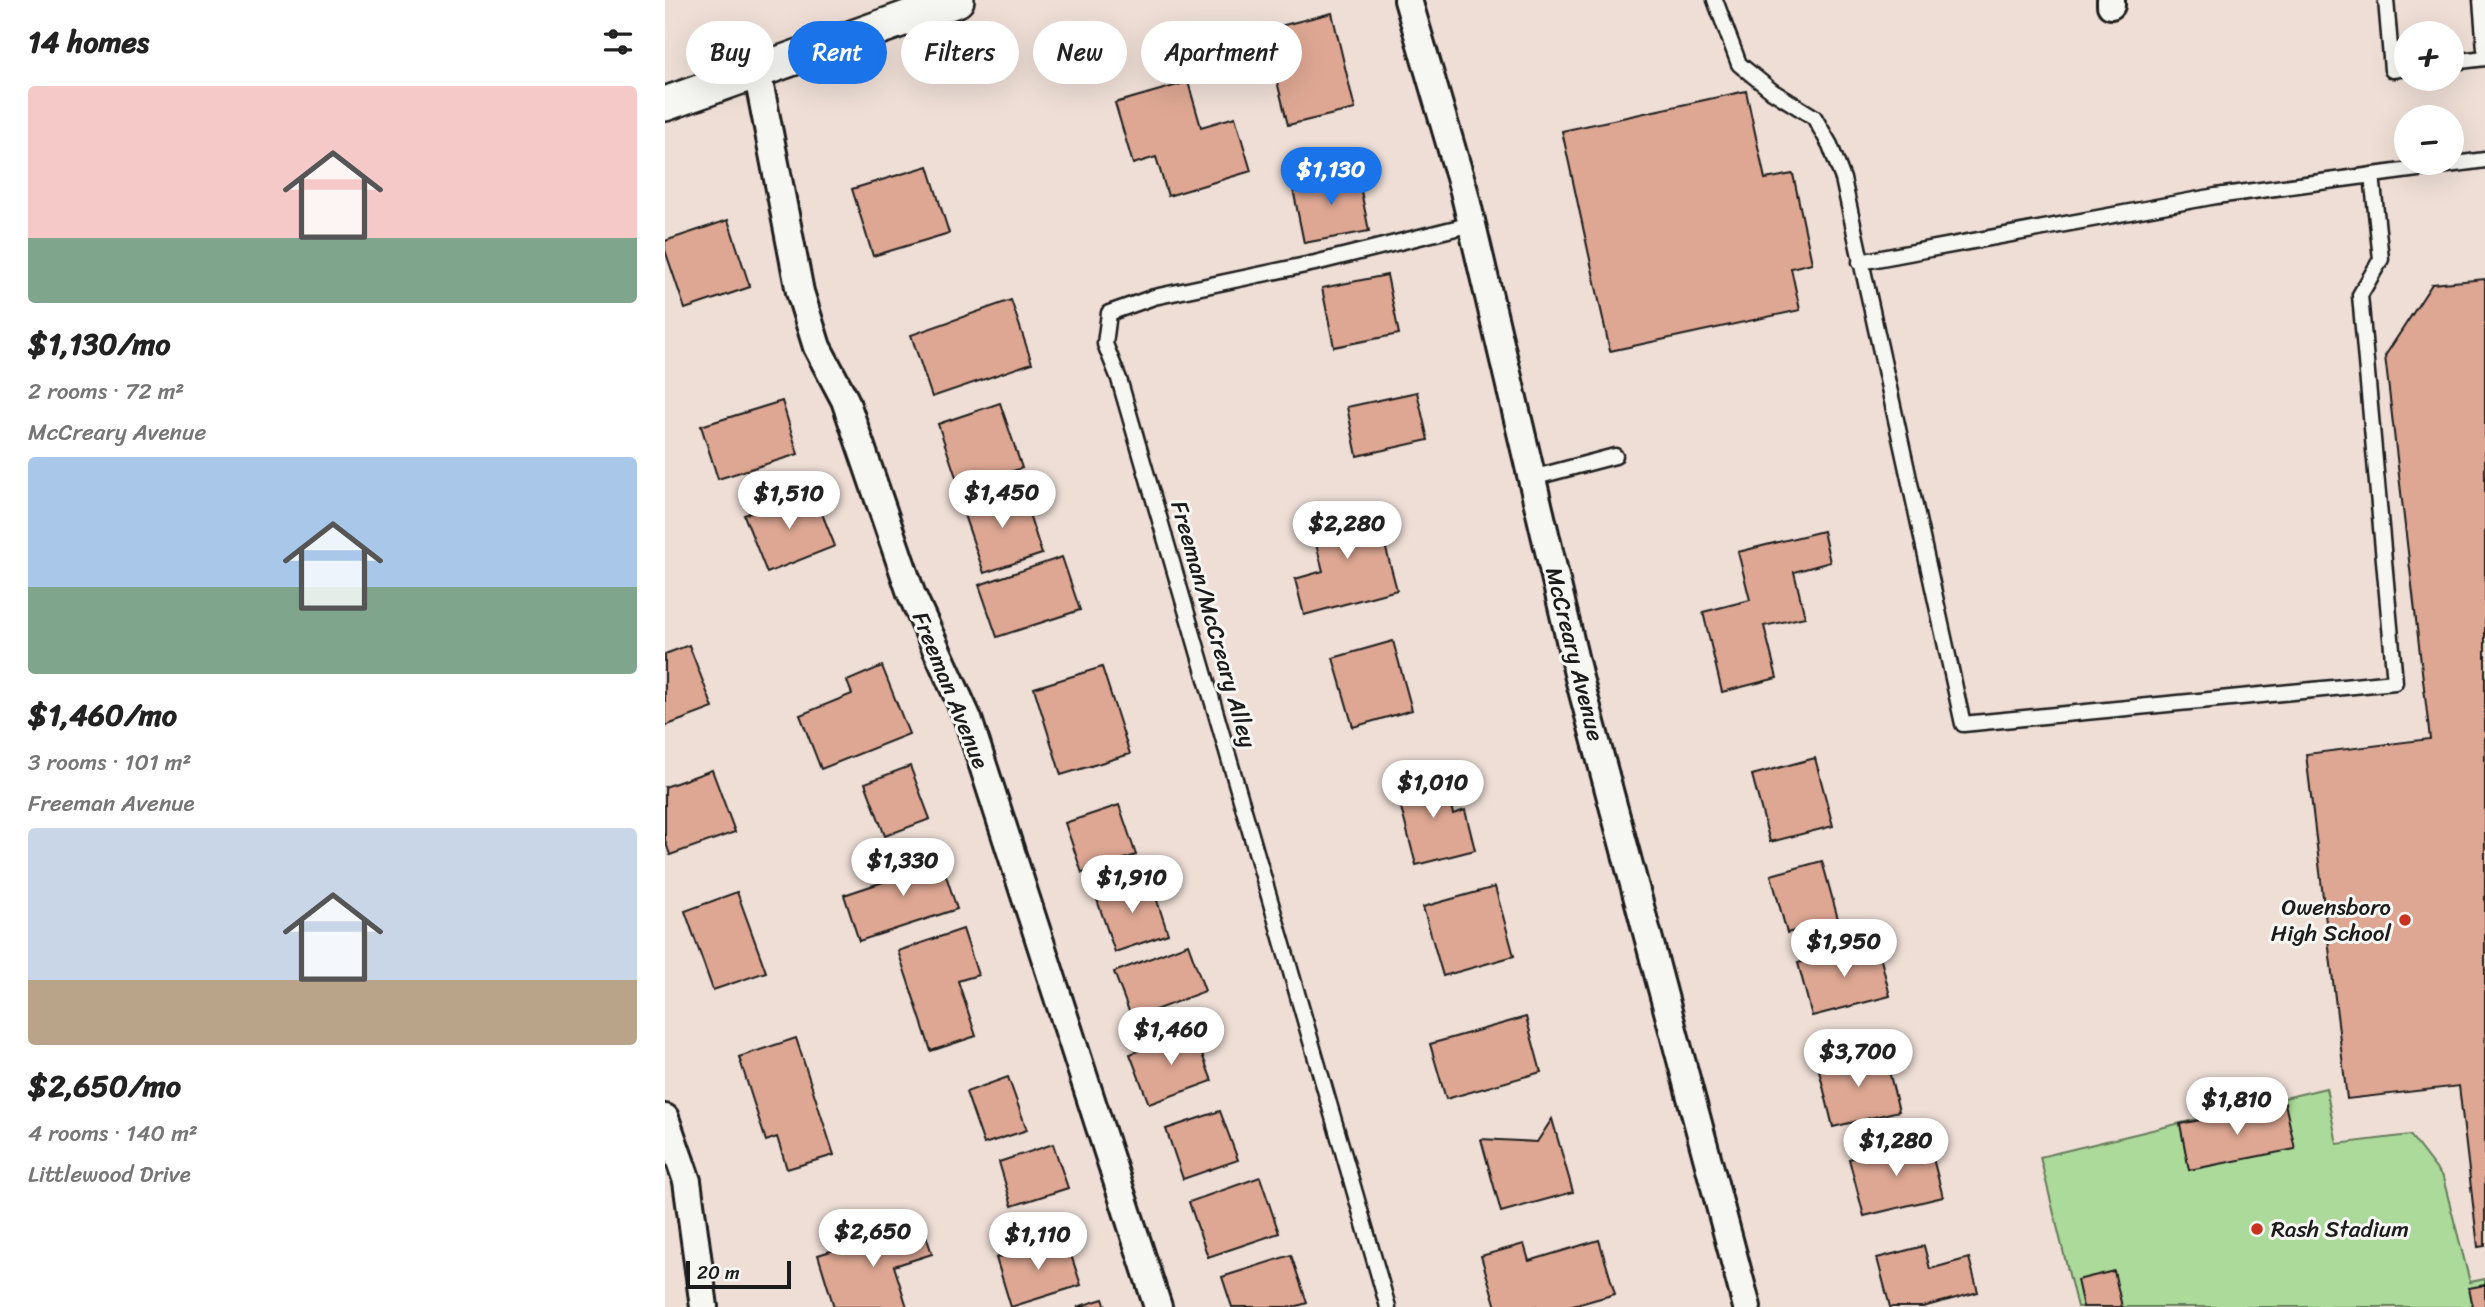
<!DOCTYPE html>
<html lang="en">
<head>
<meta charset="utf-8">
<style>
  :root { --surface:#fff; --page:#f6f6f6; --text:#222; --muted:#767676; --accent:#1a73e8 }
  body { margin:0; font-family:Sriracha,sans-serif; background:var(--page); color:var(--text); height:100vh; display:flex; flex-direction:column; font-size:26px; white-space:nowrap }
  * { box-sizing:border-box; margin:0 }
  p { font-size:23px; color:var(--muted) }
  .icon { flex:none; width:38px; height:38px; fill:none; stroke:currentColor; stroke-width:2; stroke-linecap:round; stroke-linejoin:round }
  .map { position:relative; flex:1; overflow:hidden }
  .details { display:flex; flex-direction:column; background:var(--surface); width:665px }
  .details>* { flex:none }
  .banner { position:absolute; left:21px; top:21px; width:665px; height:63px; display:flex; gap:14px }
  .fabs { position:absolute; left:1729px; top:21px; display:grid; gap:14px }
  .fabs a { display:grid; place-items:center; width:70px; height:70px; border-radius:50%; background:var(--surface); box-shadow:0 7px 28px #0002; font-size:35px }
  .scale { position:absolute; left:21px; bottom:18px; width:105px; box-sizing:border-box; padding-left:7px; border:4px solid #1c1c1c; border-top:0; font-size:19px; line-height:24px; white-space:nowrap; color:#1c1c1c; -webkit-text-stroke:5px #f6f6f2; paint-order:stroke }
  .price { position:absolute; translate:-50% -60px; padding:0 16px; border-radius:24px; background:#fff; color:#222; font-size:23px; line-height:46px; filter:drop-shadow(0 2px 4px #0008) }
  .price::after { content:''; position:absolute; left:50%; top:42px; width:21px; height:16px; margin-left:-10px; background:inherit; clip-path:polygon(0 0,100% 0,50% 100%) }
  .price.on { background:var(--accent); color:#fff }
  ul { padding:0; list-style:none }
  li { display:grid; align-content:center; gap:14px; height:371px; padding:0 28px }
  li span { display:grid; place-items:center; height:217px; border-radius:7px; color:#555 }
  li>.icon { margin-inline-start:auto }
  span .icon { width:126px; height:126px; fill:#fffc; stroke-width:1 }
  li b { font-size:30px }
  h2 { display:flex; justify-content:space-between; align-items:center; height:84px; padding:0 28px; font-size:30px }
  .chip { padding:0 24px; border-radius:32px; background:var(--surface); box-shadow:0 7px 28px #0002; font-size:24px; line-height:63px }
  .chip.on { background:var(--accent); color:#fff }
  main { display:flex; flex:1; min-height:0 }
  .map>svg:first-child { display:block }
  .green { fill:#acda9a; stroke:#647b5b; stroke-width:2 }
  .building { fill:#dda793; stroke:#1c1c1c; stroke-width:2 }
  .lines { fill:none; stroke-linecap:round; stroke-linejoin:round }
  .service-casing { stroke:#1c1c1c; stroke-width:19 }
  .minor-casing { stroke:#1c1c1c; stroke-width:32 }
  .tertiary-casing { stroke:#1c1c1c; stroke-width:38 }
  .service { stroke:#f6f6f2; stroke-width:14 }
  .minor { stroke:#f6f6f2; stroke-width:26 }
  .tertiary { stroke:#f6f6f2; stroke-width:33 }
  .poi-dot { fill:#c8321e; stroke:#f6f6f2; stroke-width:2.5 }
  .labels { text-anchor:middle; stroke-width:6; stroke-linejoin:round; paint-order:stroke }
  .street-label { font-size:23px; fill:#1c1c1c; stroke:#f6f6f2 }
  .poi-label { font-size:23px; fill:#1c1c1c; stroke:#f6f6f2; text-anchor:end }
</style>
</head>
<body>
<main>
<section class="details">
<h2>14 homes<svg class="icon" aria-label="filters" viewBox="0 0 24 24"><path d="M4 7h16M4 17h16"/><circle cx="9" cy="7" r="2"/><circle cx="15" cy="17" r="2"/></svg></h2>
<ul>
<li><span style="background:linear-gradient(#f6c9c9 70%,#7fa58c 0)"><svg class="icon" aria-label="home" viewBox="0 0 24 24"><path d="M3 11l9-7 9 7M6 9v11h12V9"/></svg></span><div><b>$1,130/mo</b><p>2 rooms · 72 m²</p><p>McCreary Avenue</p></div></li>
<li><span style="background:linear-gradient(#a9c7e8 60%,#7fa58c 0)"><svg class="icon" aria-label="home" viewBox="0 0 24 24"><path d="M3 11l9-7 9 7M6 9v11h12V9"/></svg></span><div><b>$1,460/mo</b><p>3 rooms · 101 m²</p><p>Freeman Avenue</p></div></li>
<li><span style="background:linear-gradient(#c9d6e8 70%,#b9a48a 0)"><svg class="icon" aria-label="home" viewBox="0 0 24 24"><path d="M3 11l9-7 9 7M6 9v11h12V9"/></svg></span><div><b>$2,650/mo</b><p>4 rooms · 140 m²</p><p>Littlewood Drive</p></div></li>
</ul>
</section>
<div class="map">
<svg width="1820" height="1307" viewBox="0 0 1820 1307">
  <rect width="100%" height="100%" fill="#eeded6"/>
  <filter id="ink" filterUnits="userSpaceOnUse"><feTurbulence type="fractalNoise" baseFrequency=".0143" numOctaves="2"/><feDisplacementMap in="SourceGraphic" scale="14" xChannelSelector="R" yChannelSelector="G"/><feConvolveMatrix kernelMatrix="1 2 1 2 8 2 1 2 1" color-interpolation-filters="sRGB"/></filter>
  <g filter="url(#ink)">
    <!-- green -->
    <polygon class="green" points="1661,1088 1672,1144 1745,1135 1778,1178 1805,1282 1820,1279 1820,1307 1412,1307 1375,1157"/>
    <!-- building -->
    <g class="building">
      <polygon points="667,13 690,109 623,125 599,30"/>
      <polygon points="523,82 536,127 570,117 586,171 503,196 491,157 468,164 450,103"/>
      <polygon points="1081,91 1100,179 1128,174 1147,263 1126,268 1135,310 945,351 897,131"/>
      <polygon points="263,166 284,233 208,256 187,189"/>
      <polygon points="692,171 704,231 639,243 627,184"/>
      <polygon points="63,220 85,287 20,309 0,250 0,241"/>
      <polygon points="722,275 734,334 669,347 657,288"/>
      <polygon points="1820,279 1820,1246 1813,1247 1794,1086 1682,1099 1641,754 1765,739 1720,356 1767,284"/>
      <polygon points="346,300 367,363 267,397 246,335"/>
      <polygon points="752,392 763,440 692,456 682,407"/>
      <polygon points="117,401 133,454 53,479 36,426"/>
      <polygon points="335,403 357,468 295,489 273,424"/>
      <polygon points="355,486 377,554 319,573 296,506"/>
      <polygon points="147,489 170,546 102,573 79,515"/>
      <polygon points="709,504 732,590 639,615 630,579 658,571 645,521"/>
      <polygon points="1158,531 1165,562 1129,572 1140,617 1099,626 1112,678 1057,692 1038,612 1085,600 1073,552"/>
      <polygon points="397,557 415,610 332,637 314,585"/>
      <polygon points="728,641 747,710 688,727 668,658"/>
      <polygon points="24,645 48,708 0,726 0,654"/>
      <polygon points="217,666 244,734 156,769 135,715 187,694 182,681"/>
      <polygon points="437,667 465,754 396,775 369,688"/>
      <polygon points="1150,758 1168,826 1105,842 1087,775"/>
      <polygon points="245,766 265,819 220,836 200,783"/>
      <polygon points="47,770 70,832 5,855 0,840 0,787"/>
      <polygon points="777,773 788,814 800,810 810,850 751,865 730,785"/>
      <polygon points="454,805 471,855 417,873 400,823"/>
      <polygon points="272,848 292,909 194,941 179,895 245,873 240,858"/>
      <polygon points="1157,861 1173,919 1122,933 1106,875"/>
      <polygon points="485,879 503,934 450,952 431,897"/>
      <polygon points="830,887 849,956 778,976 758,907"/>
      <polygon points="72,892 101,972 48,990 20,911"/>
      <polygon points="298,929 313,975 293,981 311,1036 266,1051 233,951"/>
      <polygon points="1212,943 1225,996 1147,1016 1133,963"/>
      <polygon points="523,944 540,991 467,1019 449,972"/>
      <polygon points="861,1017 876,1072 781,1099 765,1044"/>
      <polygon points="528,1030 547,1081 484,1104 465,1054"/>
      <polygon points="131,1038 169,1155 122,1169 112,1137 101,1141 74,1057"/>
      <polygon points="1219,1051 1234,1111 1168,1127 1153,1066"/>
      <polygon points="343,1077 362,1130 319,1144 301,1092"/>
      <polygon points="1620,1103 1630,1149 1524,1170 1515,1124"/>
      <polygon points="555,1111 573,1160 518,1179 501,1129"/>
      <polygon points="887,1119 908,1192 836,1212 816,1139 872,1142"/>
      <polygon points="1263,1139 1278,1197 1199,1216 1184,1159"/>
      <polygon points="388,1144 403,1188 347,1206 334,1162"/>
      <polygon points="595,1177 614,1233 543,1257 524,1202"/>
      <polygon points="257,1223 267,1254 229,1266 242,1307 169,1307 153,1255"/>
      <polygon points="400,1237 416,1285 346,1307 331,1258"/>
      <polygon points="934,1240 950,1294 904,1307 831,1307 816,1256 859,1244 864,1261"/>
      <polygon points="1259,1246 1265,1269 1304,1258 1313,1292 1258,1307 1225,1307 1212,1258"/>
      <polygon points="626,1255 642,1303 629,1307 567,1307 557,1277"/>
      <polygon points="1449,1271 1457,1307 1418,1307 1412,1280"/>
      <polygon points="1820,1285 1820,1307 1808,1307 1804,1288"/>
      <polygon points="438,1299 441,1307 412,1307"/>
    </g>
    <g class="lines">
      <defs>
        <g id="service">
          <polyline points="1050,0 1074,64 1107,91 1149,117 1165,145 1178,179 1298,724 1730,682 1695,295 1716,259 1707,175"/>
          <polyline points="1721,0 1727,70 1741,68"/>
          <polyline points="1816,0 1820,49"/>
          <polyline points="1787,62 1820,58"/>
          <polyline points="1195,262 1551,196 1820,160"/>
          <polyline points="867,478 950,456"/>
          <polyline points="723,1307 454,379 440,344 444,313 489,297 650,263 807,224"/>
        </g>
        <g id="minor">
          <polyline points="743,0 799,191 914,678 1082,1307"/>
          <polyline points="1446,0 1446,5"/>
          <polyline points="92,71 135,292 152,347 180,400 246,593 303,719 493,1307"/>
          <polyline points="0,1118 22,1181 39,1307"/>
        </g>
        <polyline id="tertiary" points="0,104 292,0"/>
      </defs>
      <!-- service casing -->
      <use href="#service" class="service-casing"/>
      <!-- minor casing -->
      <use href="#minor" class="minor-casing"/>
      <!-- tertiary casing -->
      <use href="#tertiary" class="tertiary-casing"/>
      <!-- service -->
      <use href="#service" class="service"/>
      <!-- minor -->
      <use href="#minor" class="minor"/>
      <!-- tertiary -->
      <use href="#tertiary" class="tertiary"/>
    </g>
  </g>
  <!-- markers -->
  <g class="poi-dot">
    <circle cx="1740" cy="920" r="7"/>
    <circle cx="1592" cy="1229" r="7"/>
  </g>
  <g class="labels">
    <!-- street labels -->
    <g class="street-label">
      <text transform="translate(549 624) rotate(74)" y="8">Freeman/McCreary Alley</text>
      <text transform="translate(910 654) rotate(76)" y="8">McCreary Avenue</text>
      <text transform="translate(286 690) rotate(68)" y="8">Freeman Avenue</text>
    </g>
    <!-- poi labels -->
    <g class="poi-label">
      <text x="1726" y="915">Owensboro<tspan x="1726" dy="26">High School</tspan></text>
      <text x="1606" y="1237" text-anchor="start">Rash Stadium</text>
    </g>
  </g>
</svg>
<div class="fabs">
<a>+</a>
<a>−</a>
</div>
<div class="scale">20 m</div>
<b class="price on" style="left:666px;top:207px">$1,130</b>
<b class="price" style="left:337px;top:530px">$1,450</b>
<b class="price" style="left:124px;top:531px">$1,510</b>
<b class="price" style="left:682px;top:561px">$2,280</b>
<b class="price" style="left:768px;top:820px">$1,010</b>
<b class="price" style="left:238px;top:898px">$1,330</b>
<b class="price" style="left:467px;top:915px">$1,910</b>
<b class="price" style="left:1179px;top:979px">$1,950</b>
<b class="price" style="left:506px;top:1067px">$1,460</b>
<b class="price" style="left:1193px;top:1089px">$3,700</b>
<b class="price" style="left:1572px;top:1137px">$1,810</b>
<b class="price" style="left:1231px;top:1178px">$1,280</b>
<b class="price" style="left:208px;top:1269px">$2,650</b>
<b class="price" style="left:373px;top:1272px">$1,110</b>
<div class="banner">
<a class="chip">Buy</a>
<a class="chip on">Rent</a>
<a class="chip">Filters</a>
<a class="chip">New</a>
<a class="chip">Apartment</a>
</div>
</div>
</main>
</body>
</html>
